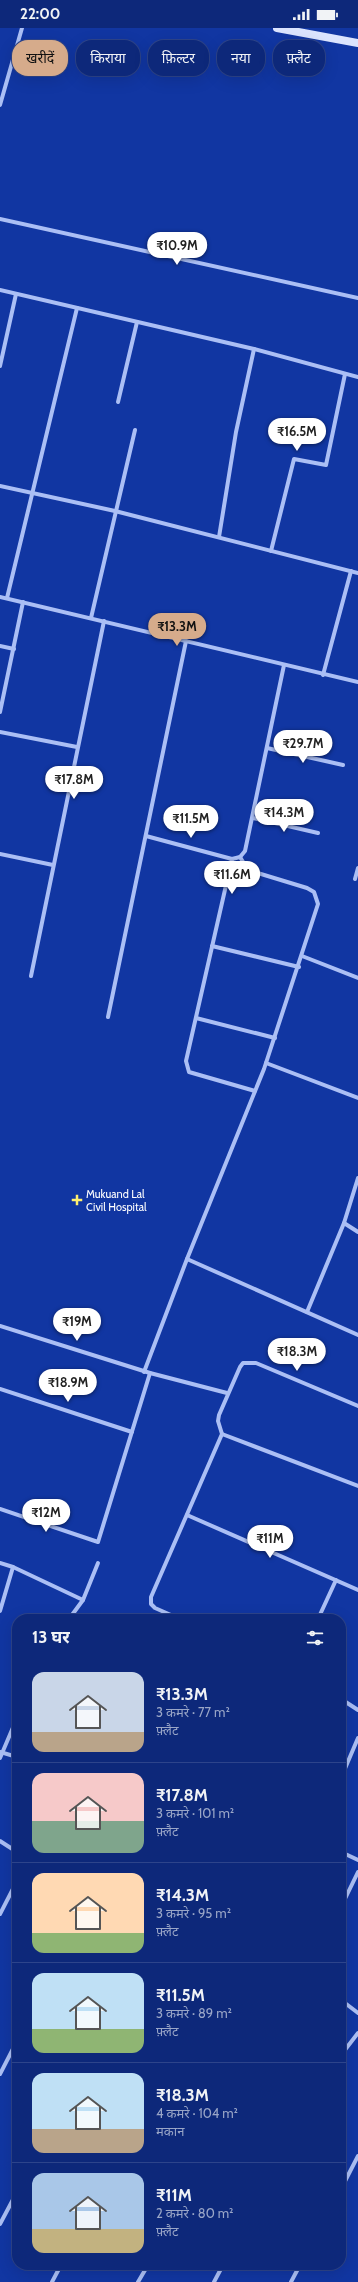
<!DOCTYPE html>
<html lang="hi">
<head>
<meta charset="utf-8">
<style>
  :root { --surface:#0d287a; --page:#16307f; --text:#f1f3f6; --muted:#9aa6c7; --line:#2d448b; --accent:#d6ab8b }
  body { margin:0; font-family:Cabin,"Noto Sans Devanagari",sans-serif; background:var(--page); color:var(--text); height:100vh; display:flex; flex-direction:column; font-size:15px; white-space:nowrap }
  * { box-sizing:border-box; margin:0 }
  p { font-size:13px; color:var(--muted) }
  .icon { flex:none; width:22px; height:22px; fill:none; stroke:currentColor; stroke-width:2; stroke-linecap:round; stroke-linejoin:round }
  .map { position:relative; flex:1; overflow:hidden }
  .side { position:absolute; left:12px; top:1586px; width:334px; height:656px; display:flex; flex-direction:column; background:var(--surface); border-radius:16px; box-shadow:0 4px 16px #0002,0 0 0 1px var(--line) }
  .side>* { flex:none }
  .top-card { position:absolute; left:12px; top:12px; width:334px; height:36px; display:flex; gap:8px }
  .price { position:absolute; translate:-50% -34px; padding:0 9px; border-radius:14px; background:#fff; color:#222; font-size:13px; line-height:26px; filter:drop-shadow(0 1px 2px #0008) }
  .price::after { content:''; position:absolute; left:50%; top:24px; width:12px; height:9px; margin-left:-6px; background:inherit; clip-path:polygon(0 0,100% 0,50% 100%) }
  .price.active { background:var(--accent); color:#111 }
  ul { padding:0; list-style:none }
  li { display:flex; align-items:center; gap:12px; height:100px; padding:0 20px }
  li+li { border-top:1px solid var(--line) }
  li span { display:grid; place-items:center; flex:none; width:112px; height:80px; border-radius:12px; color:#555 }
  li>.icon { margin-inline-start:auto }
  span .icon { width:48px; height:48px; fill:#fffc; stroke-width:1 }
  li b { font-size:17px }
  h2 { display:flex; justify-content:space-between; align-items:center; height:48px; padding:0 20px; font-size:17px }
  .chip { padding:0 14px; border-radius:16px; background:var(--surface); box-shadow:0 4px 16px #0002,0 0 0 1px var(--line); font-size:14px; line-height:36px }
  .chip.active { background:var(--accent); color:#111 }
  .status { display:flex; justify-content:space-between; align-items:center; height:28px; padding:0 20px; background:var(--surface); direction:ltr }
  .status svg { height:11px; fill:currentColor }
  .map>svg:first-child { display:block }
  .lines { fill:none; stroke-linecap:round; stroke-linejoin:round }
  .street { stroke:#abbff5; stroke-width:4 }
  .secondary { stroke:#dbe4fe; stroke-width:8 }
  .poi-dot { fill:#ffef6f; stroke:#1136a2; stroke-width:1.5 }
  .labels { text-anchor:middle; stroke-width:3; stroke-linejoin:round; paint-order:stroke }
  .poi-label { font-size:11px; fill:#fff; stroke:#1136a2; text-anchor:start }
</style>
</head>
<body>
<div class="status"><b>22:00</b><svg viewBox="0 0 49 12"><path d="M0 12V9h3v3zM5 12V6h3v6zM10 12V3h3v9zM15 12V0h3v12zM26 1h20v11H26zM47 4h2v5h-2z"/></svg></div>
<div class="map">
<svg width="358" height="2254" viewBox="0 0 358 2254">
  <rect width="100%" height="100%" fill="#1136a2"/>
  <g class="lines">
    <!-- street -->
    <g class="street">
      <polyline points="0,77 22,0"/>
      <polyline points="0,191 358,270"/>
      <polyline points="0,262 254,321 358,349"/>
      <polyline points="0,338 16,266"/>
      <polyline points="118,374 137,294"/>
      <polyline points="0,458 115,483 358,545"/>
      <polyline points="219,509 236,404 254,321"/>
      <polyline points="271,523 294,431 326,437 345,346"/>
      <polyline points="0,569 358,654"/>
      <polyline points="7,570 77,280"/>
      <polyline points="91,590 135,402"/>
      <polyline points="0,618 14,621"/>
      <polyline points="323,647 351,543"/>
      <polyline points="0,684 23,574"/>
      <polyline points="0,704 77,719"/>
      <polyline points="267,720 343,737"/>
      <polyline points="253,790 318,805"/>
      <polyline points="146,808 232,831"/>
      <polyline points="0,826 53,837"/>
      <polyline points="355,851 358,840"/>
      <polyline points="212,918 299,939"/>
      <polyline points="302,928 358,950"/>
      <polyline points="31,948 104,593"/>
      <polyline points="108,989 186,613"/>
      <polyline points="196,990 275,1010"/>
      <polyline points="266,1035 358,1070"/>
      <polyline points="255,1063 189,1044 186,1033 232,831 240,829 245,823 284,637"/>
      <polyline points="344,1195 358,1204"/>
      <polyline points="187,1231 358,1307"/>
      <polyline points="307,1284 344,1195 358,1150"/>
      <polyline points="0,1298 150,1345 227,1365"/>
      <polyline points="144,1344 187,1231 264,1041 318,876 314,864 307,860 248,842 240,829"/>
      <polyline points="0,1361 132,1404"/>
      <polyline points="222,1406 358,1458"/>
      <polyline points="0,1481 98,1514 150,1345"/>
      <polyline points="187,1487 358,1562"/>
      <polyline points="0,1535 13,1539 83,1572"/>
      <polyline points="0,1583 13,1539"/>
      <polyline points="69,1591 83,1572 98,1535"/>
      <polyline points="180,1591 155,1580 151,1576 151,1569 222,1406 218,1393 219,1387 240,1339 243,1335 256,1335 358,1378"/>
      <polyline points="318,1591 336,1552"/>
      <polyline points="341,1671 358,1682"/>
      <polyline points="0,1724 17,1729"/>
      <polyline points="0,1730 17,1690"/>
      <polyline points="341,1750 358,1710"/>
      <polyline points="0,1813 17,1824"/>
      <polyline points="341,1824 358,1832"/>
      <polyline points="341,1879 358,1844"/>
      <polyline points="0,1886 17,1853"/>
      <polyline points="341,1972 358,1985"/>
      <polyline points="341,2027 358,2005"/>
      <polyline points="0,2046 17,2013"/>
      <polyline points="341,2161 358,2128"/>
      <polyline points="0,2196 17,2164"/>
      <polyline points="52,2254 61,2237"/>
      <polyline points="138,2254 148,2237"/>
      <polyline points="214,2254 223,2237"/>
      <polyline points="291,2254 300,2237"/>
    </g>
    <!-- secondary -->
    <polyline class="secondary" points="277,0 358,15"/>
  </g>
  <!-- markers -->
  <path class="poi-dot" d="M75 1166h4v4h4v4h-4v4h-4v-4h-4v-4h4z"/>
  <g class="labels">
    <!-- poi labels -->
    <g class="poi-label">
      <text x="86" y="1170">Mukuand Lal<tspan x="86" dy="13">Civil Hospital</tspan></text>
    </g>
  </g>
</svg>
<b class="price" style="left:177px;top:238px">₹10.9M</b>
<b class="price" style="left:297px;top:424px">₹16.5M</b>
<b class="price active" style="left:177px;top:619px">₹13.3M</b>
<b class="price" style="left:303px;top:736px">₹29.7M</b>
<b class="price" style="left:74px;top:772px">₹17.8M</b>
<b class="price" style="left:284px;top:805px">₹14.3M</b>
<b class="price" style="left:191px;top:811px">₹11.5M</b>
<b class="price" style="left:232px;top:867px">₹11.6M</b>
<b class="price" style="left:77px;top:1314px">₹19M</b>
<b class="price" style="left:297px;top:1344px">₹18.3M</b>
<b class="price" style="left:68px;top:1375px">₹18.9M</b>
<b class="price" style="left:46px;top:1505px">₹12M</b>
<b class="price" style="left:270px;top:1531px">₹11M</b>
<div class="top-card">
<a class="chip active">खरीदें</a>
<a class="chip">किराया</a>
<a class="chip">फ़िल्टर</a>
<a class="chip">नया</a>
<a class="chip">फ़्लैट</a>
</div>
<section class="side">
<h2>13 घर<svg class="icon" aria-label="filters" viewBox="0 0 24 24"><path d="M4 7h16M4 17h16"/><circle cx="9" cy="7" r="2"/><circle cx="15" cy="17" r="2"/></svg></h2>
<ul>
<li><span style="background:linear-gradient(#c9d6e8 75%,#b9a48a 0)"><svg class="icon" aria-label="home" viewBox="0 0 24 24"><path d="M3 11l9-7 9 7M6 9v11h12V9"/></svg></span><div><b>₹13.3M</b><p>3 कमरे · 77 m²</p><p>फ़्लैट</p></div></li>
<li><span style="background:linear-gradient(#f6c9c9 60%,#7fa58c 0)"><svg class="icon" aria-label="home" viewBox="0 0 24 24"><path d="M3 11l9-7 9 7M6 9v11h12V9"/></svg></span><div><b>₹17.8M</b><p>3 कमरे · 101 m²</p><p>फ़्लैट</p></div></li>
<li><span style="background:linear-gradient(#ffd9b3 75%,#8fb573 0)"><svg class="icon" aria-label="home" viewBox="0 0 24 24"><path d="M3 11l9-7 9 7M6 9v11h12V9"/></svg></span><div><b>₹14.3M</b><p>3 कमरे · 95 m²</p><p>फ़्लैट</p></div></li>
<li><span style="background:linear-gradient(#bfe0f5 70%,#8fb573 0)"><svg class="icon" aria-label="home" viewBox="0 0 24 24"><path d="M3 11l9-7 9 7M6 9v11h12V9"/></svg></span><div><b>₹11.5M</b><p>3 कमरे · 89 m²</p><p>फ़्लैट</p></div></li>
<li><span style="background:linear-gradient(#bfe0f5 70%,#b9a48a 0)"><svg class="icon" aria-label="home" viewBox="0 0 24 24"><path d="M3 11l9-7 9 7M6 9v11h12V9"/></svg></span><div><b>₹18.3M</b><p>4 कमरे · 104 m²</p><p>मकान</p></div></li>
<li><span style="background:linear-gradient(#a9c7e8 70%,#c2b280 0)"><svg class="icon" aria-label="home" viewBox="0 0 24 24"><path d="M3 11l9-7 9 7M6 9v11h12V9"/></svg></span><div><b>₹11M</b><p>2 कमरे · 80 m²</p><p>फ़्लैट</p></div></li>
</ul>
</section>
</div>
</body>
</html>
